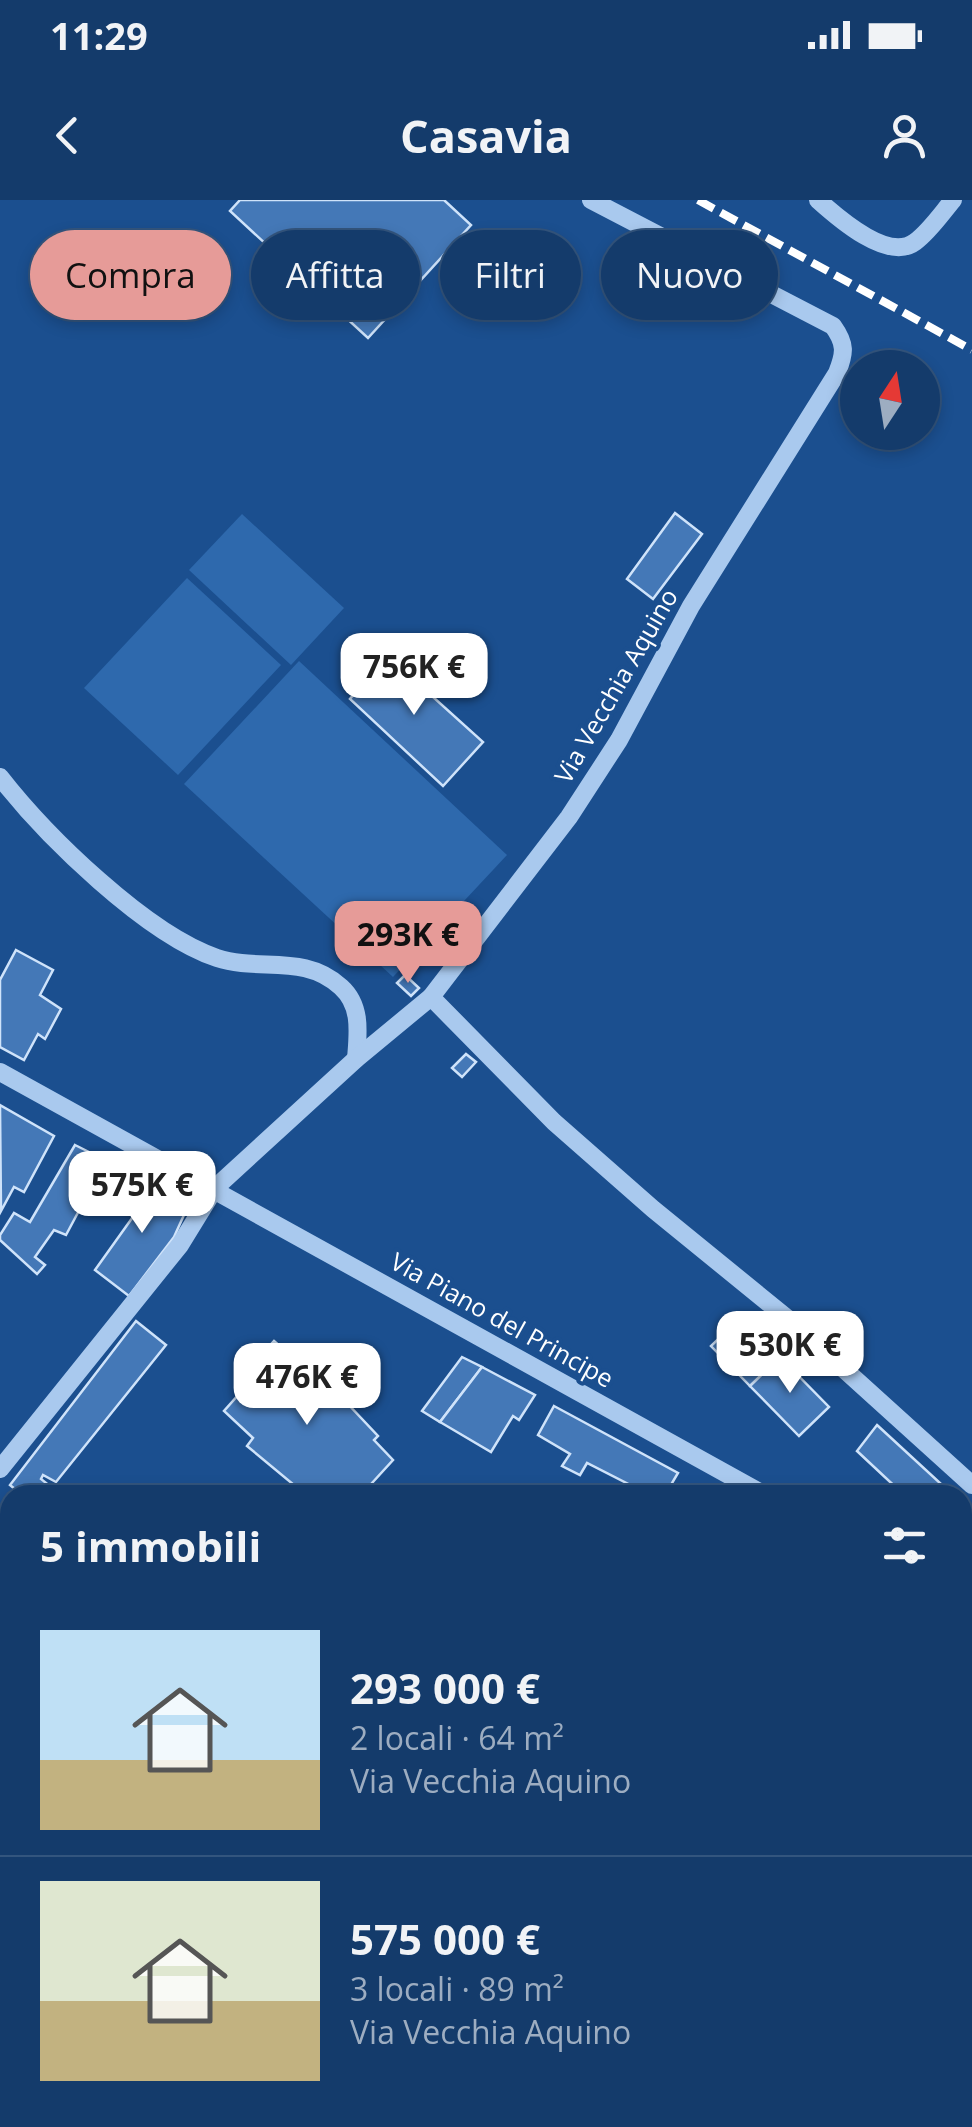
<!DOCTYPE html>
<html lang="it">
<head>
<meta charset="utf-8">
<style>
  :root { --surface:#143b6b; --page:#1d4271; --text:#f1f3f6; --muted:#9dadc1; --line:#33557e; --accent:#e69b98 }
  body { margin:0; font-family:"Open Sans",sans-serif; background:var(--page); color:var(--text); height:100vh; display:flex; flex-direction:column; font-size:38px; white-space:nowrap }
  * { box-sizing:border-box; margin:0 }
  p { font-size:32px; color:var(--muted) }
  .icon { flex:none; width:55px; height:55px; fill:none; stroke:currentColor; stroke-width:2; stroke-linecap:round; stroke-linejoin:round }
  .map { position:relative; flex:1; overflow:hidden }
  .panel { position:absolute; left:0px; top:1285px; width:972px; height:642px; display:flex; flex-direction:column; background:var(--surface); border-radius:30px 30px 0 0; box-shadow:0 5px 15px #0003,0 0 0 2px var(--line) }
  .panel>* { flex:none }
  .hud { position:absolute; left:30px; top:30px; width:912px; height:90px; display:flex; gap:20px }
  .needle { width:65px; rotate:12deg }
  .tools { position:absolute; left:840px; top:150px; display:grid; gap:20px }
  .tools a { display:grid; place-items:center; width:100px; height:100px; border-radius:50%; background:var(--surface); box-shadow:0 5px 15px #0003,0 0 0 2px var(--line); font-size:50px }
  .price { position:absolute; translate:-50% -85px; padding:0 22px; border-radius:20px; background:#fff; color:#222; font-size:32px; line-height:65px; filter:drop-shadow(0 2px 5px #0008) }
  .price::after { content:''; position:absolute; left:50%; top:60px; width:30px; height:22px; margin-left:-15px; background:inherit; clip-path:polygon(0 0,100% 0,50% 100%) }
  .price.on { background:var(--accent); color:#111 }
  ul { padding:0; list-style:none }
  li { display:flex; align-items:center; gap:30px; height:250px; padding:0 40px }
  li+li { border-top:2px solid var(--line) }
  li span { display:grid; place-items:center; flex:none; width:280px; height:200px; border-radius:0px; color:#555 }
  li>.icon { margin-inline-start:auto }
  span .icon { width:120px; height:120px; fill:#fffc; stroke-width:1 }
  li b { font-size:42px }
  h2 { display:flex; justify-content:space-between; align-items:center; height:120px; padding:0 40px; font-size:42px }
  .tag { padding:0 35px; border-radius:45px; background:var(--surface); box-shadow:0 5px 15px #0003,0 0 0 2px var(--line); font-size:35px; line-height:90px }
  .tag.on { background:var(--accent); color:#111 }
  .status { display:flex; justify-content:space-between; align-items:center; height:70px; padding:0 50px; background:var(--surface); direction:ltr }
  .status svg { height:28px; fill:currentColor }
  header { display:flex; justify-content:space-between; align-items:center; height:130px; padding:0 40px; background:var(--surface); font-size:45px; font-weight:700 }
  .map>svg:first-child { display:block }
  .green { fill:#2e69ad }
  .building { fill:#4478b7; stroke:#cfe3fa; stroke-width:2.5 }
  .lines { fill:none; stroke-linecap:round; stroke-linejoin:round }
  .minor { stroke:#a9c9ee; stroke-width:18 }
  .rail { stroke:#fff; stroke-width:8; stroke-dasharray:18 8; stroke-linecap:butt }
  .labels { text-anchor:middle; stroke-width:8; stroke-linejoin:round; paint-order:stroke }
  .street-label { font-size:25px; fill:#fff; stroke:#1b4f8f }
</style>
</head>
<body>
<div class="status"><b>11:29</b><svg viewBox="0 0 49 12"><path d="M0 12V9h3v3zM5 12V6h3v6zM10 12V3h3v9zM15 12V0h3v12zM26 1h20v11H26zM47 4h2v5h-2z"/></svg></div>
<header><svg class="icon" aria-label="back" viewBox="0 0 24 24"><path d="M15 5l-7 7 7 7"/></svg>Casavia<svg class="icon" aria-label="person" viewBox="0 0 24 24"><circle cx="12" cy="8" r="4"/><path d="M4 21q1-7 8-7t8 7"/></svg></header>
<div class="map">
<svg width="972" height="1927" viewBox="0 0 972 1927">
  <rect width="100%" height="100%" fill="#1b4f8f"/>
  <!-- green -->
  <g class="green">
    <polygon points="242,314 344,408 291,465 189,370"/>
    <polygon points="187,378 281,465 178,575 84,488"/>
    <polygon points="299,461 507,655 393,777 184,584"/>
  </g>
  <!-- building -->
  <g class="building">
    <polygon points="240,0 444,0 471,25 368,138 230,11"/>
    <polygon points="675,313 702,334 653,399 627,379"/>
    <polygon points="371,441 483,542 443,586 350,499 376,468 359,452"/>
    <polygon points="16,750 53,770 40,795 61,809 45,839 38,834 24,860 0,847 0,780"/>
    <polygon points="405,775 419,788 411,796 397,783"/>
    <polygon points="466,854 476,862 462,877 452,868"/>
    <polygon points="0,905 54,936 24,992 14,987 1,1011"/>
    <polygon points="75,945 117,966 102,999 89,992 66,1035 54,1030 35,1057 45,1065 37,1074 0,1040 0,1035 14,1013 30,1022"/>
    <polygon points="137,977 188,1006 174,1037 129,1096 95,1070 135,1014 122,1005"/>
    <polygon points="741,1117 780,1157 750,1186 711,1146"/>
    <polygon points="136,1121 166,1145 56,1282 43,1275 41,1279 61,1295 22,1295 10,1285"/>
    <polygon points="274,1141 289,1154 295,1148 378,1236 374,1240 393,1260 361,1295 306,1295 247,1246 253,1238 224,1211 258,1173 251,1166"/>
    <polygon points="462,1157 482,1167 440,1222 422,1211"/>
    <polygon points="780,1157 829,1207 799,1236 750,1186"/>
    <polygon points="482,1167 535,1195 519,1220 513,1216 491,1252 440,1222"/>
    <polygon points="554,1206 678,1273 665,1295 650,1295 587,1263 580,1275 562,1266 570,1254 538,1235"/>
    <polygon points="877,1225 953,1295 904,1295 857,1251"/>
    <polygon points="962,1305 972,1313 972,1356 962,1348"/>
    <polygon points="0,1740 10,1750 10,1787 0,1777"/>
    <polygon points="962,1912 971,1919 964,1927 943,1923 948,1918 962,1918"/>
  </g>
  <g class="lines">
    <!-- minor -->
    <g class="minor">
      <path d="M818,0c20,18 70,62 97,42 14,-10 27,-29 38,-42"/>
      <path d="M0,577c46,59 146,157 217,181 42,14 88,-5 124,29 21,19 17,46 15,72"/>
      <polyline points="431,797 554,922 653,1009 793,1123 972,1285"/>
      <polyline points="0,872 765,1295"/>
      <path d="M0,1269l180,-224 35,-57 141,-129 75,-62 138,-180 50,-77 72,-134 146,-233c8,-20 9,-29 -4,-47l-242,-126"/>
      <polyline points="962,1405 972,1410"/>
    </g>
    <!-- rail -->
    <polyline class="rail" points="698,0 972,150"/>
  </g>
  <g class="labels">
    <!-- street labels -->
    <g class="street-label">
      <text transform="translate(616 486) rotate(-60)" y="9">Via Vecchia Aquino</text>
      <text transform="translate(502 1120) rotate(29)" y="9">Via Piano del Principe</text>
    </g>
  </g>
</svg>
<div class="tools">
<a><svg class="needle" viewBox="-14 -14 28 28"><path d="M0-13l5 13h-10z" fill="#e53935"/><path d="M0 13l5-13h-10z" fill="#9dadc1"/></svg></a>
</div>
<b class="price" style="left:414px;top:518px">756K €</b>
<b class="price on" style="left:408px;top:786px">293K €</b>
<b class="price" style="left:142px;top:1036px">575K €</b>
<b class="price" style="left:790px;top:1196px">530K €</b>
<b class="price" style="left:307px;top:1228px">476K €</b>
<div class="hud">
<a class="tag on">Compra</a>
<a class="tag">Affitta</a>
<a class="tag">Filtri</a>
<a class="tag">Nuovo</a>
</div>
<section class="panel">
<h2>5 immobili<svg class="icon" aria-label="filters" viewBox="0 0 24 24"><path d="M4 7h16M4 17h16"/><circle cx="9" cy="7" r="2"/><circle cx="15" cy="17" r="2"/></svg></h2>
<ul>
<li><span style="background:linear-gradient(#bfe0f5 65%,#c2b280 0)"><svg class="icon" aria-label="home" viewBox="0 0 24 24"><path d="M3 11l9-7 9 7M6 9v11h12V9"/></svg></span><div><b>293 000 €</b><p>2 locali · 64 m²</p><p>Via Vecchia Aquino</p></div></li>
<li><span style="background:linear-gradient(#dfe7d0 60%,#c2b280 0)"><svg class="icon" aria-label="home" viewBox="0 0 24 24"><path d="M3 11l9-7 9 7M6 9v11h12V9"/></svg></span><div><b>575 000 €</b><p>3 locali · 89 m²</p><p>Via Vecchia Aquino</p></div></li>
</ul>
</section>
</div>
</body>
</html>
